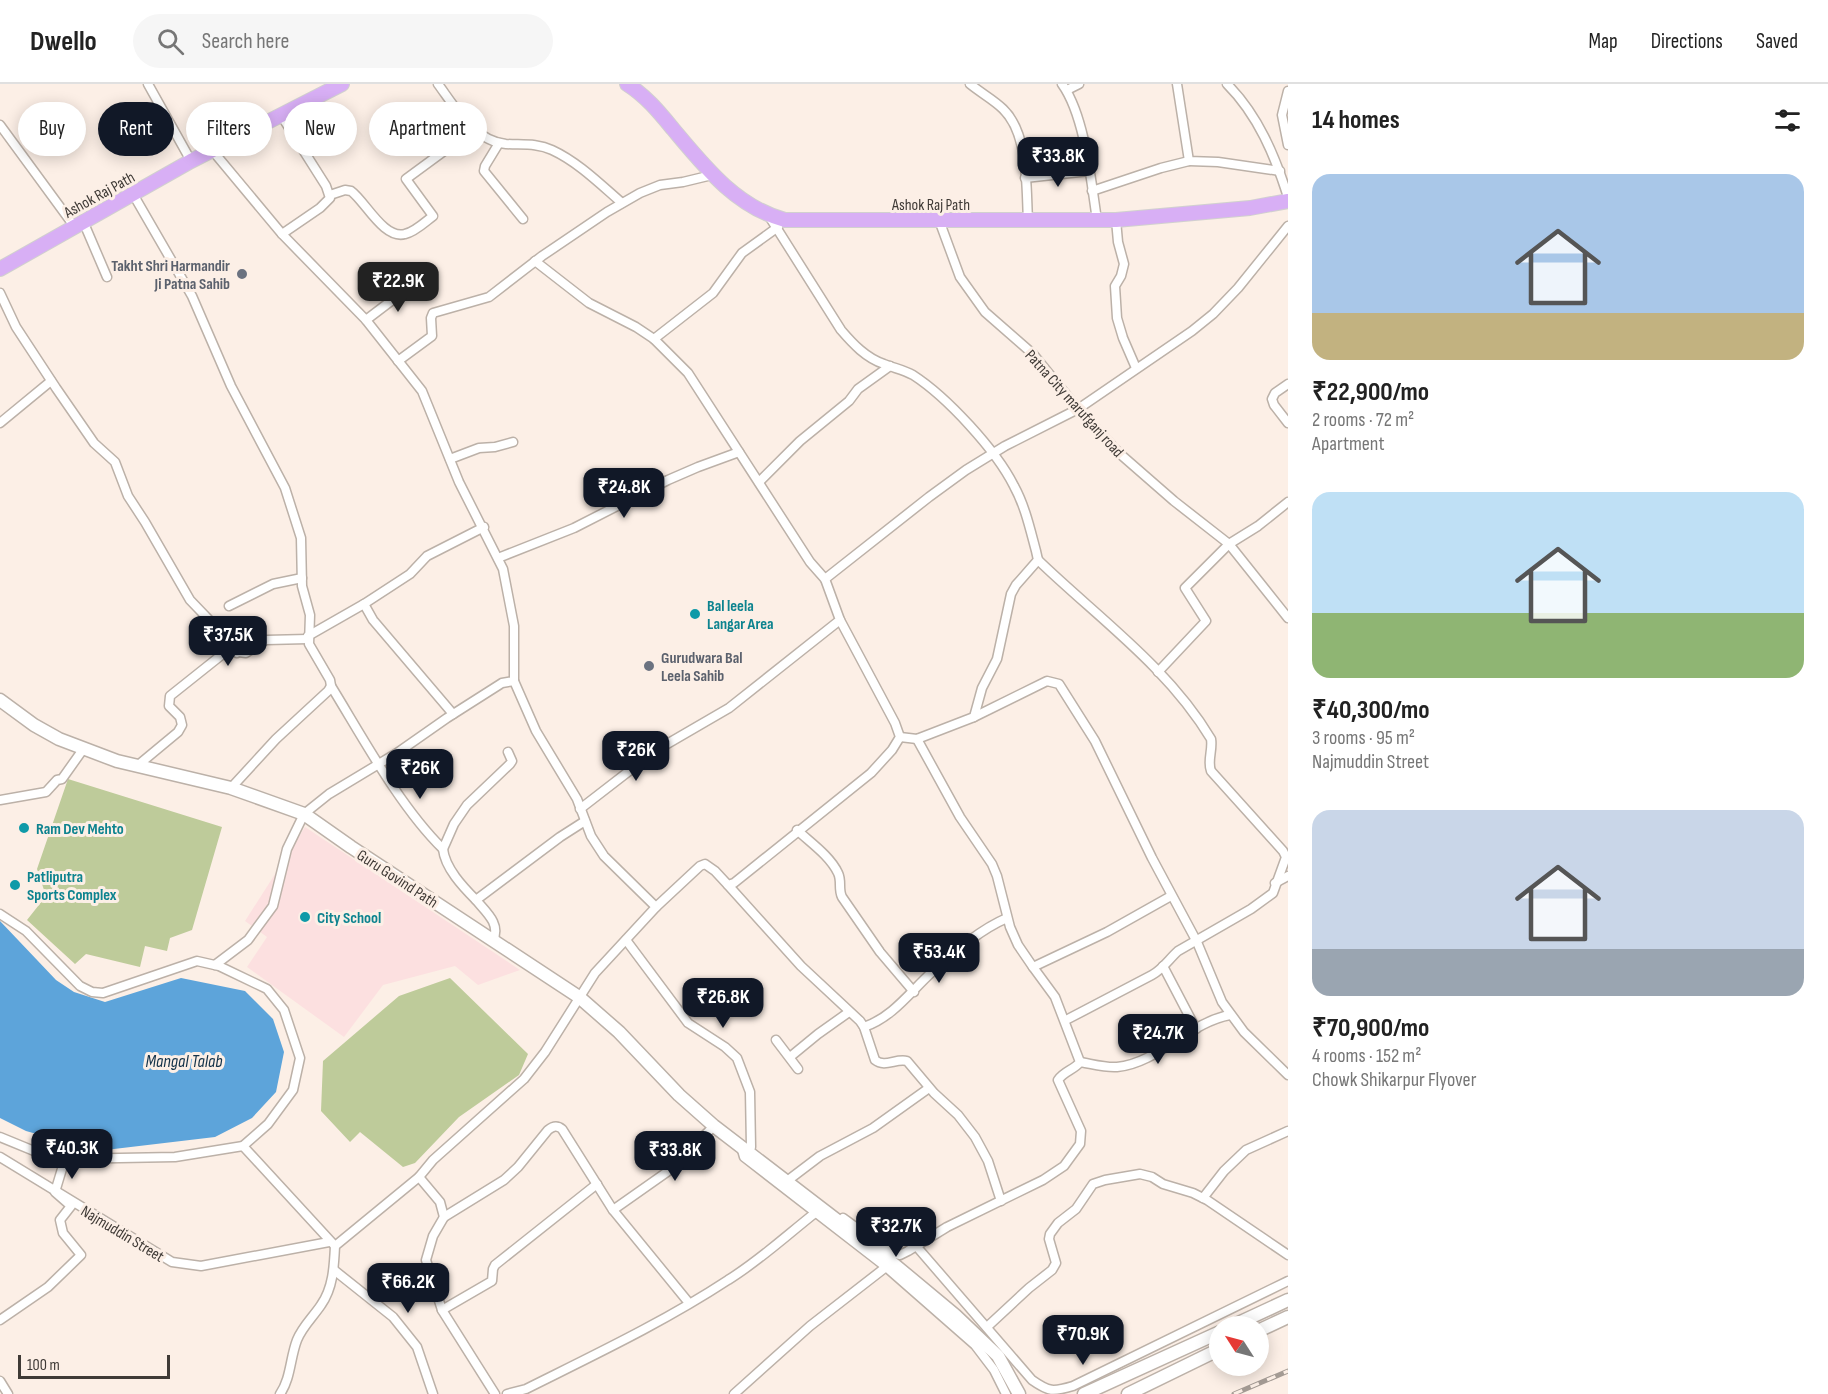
<!DOCTYPE html>
<html lang="en">
<head>
<meta charset="utf-8">
<style>
  :root { --surface:#fff; --page:#f6f6f6; --text:#222; --muted:#767676; --line:#e0e0e0; --accent:#111827 }
  body { margin:0; font-family:"Sofia Sans Condensed",sans-serif; background:var(--page); color:var(--text); height:100vh; display:flex; flex-direction:column; font-size:22px; white-space:nowrap }
  * { box-sizing:border-box; margin:0 }
  p { font-size:20px; color:var(--muted) }
  .icon { flex:none; width:33px; height:33px; fill:none; stroke:currentColor; stroke-width:2; stroke-linecap:round; stroke-linejoin:round }
  .map { position:relative; flex:1; overflow:hidden }
  .details { display:flex; flex-direction:column; background:var(--surface); width:540px }
  .details>* { flex:none }
  .top-card { position:absolute; left:18px; top:18px; width:570px; height:54px; display:flex; gap:12px }
  .needle { width:39px; rotate:306deg }
  .controls { position:absolute; left:1209px; top:1232px; display:grid; gap:12px }
  .controls a { display:grid; place-items:center; width:60px; height:60px; border-radius:50%; background:var(--surface); box-shadow:0 3px 15px #0003; font-size:30px }
  .scale { position:absolute; left:18px; bottom:15px; width:152px; box-sizing:border-box; padding-left:6px; border:3px solid #3f3a36; border-top:0; font-size:16px; line-height:21px; white-space:nowrap; color:#3f3a36; -webkit-text-stroke:4px #fcefe6; paint-order:stroke }
  .price { position:absolute; translate:-50% -51px; padding:0 14px; border-radius:12px; background:var(--accent); color:#fff; font-size:20px; line-height:39px; filter:drop-shadow(0 2px 3px #0008) }
  .price::after { content:''; position:absolute; left:50%; top:36px; width:18px; height:14px; margin-left:-9px; background:inherit; clip-path:polygon(0 0,100% 0,50% 100%) }
  .price.on { background:#222; color:#fff }
  ul { padding:0; list-style:none }
  li { display:grid; align-content:center; gap:12px; height:318px; padding:0 24px }
  li span { display:grid; place-items:center; height:186px; border-radius:18px; color:#555 }
  li>.icon { margin-inline-start:auto }
  span .icon { width:108px; height:108px; fill:#fffc; stroke-width:1 }
  li b { font-size:26px }
  h2 { display:flex; justify-content:space-between; align-items:center; height:72px; padding:0 24px; font-size:26px }
  .chip { padding:0 21px; border-radius:27px; background:var(--surface); box-shadow:0 3px 15px #0003; font-size:21px; line-height:54px }
  .chip.on { background:var(--accent); color:#fff }
  header { display:flex; align-items:center; gap:36px; box-sizing:border-box; height:84px; padding:0 30px; background:var(--surface); border-bottom:2px solid var(--line) }
  header strong { font-size:28px }
  nav { display:flex; gap:33px; margin-inline-start:auto; font-size:21px }
  .search { width:420px; height:54px; background:var(--page); display:flex; align-items:center; gap:15px; box-sizing:border-box; padding:0 21px; border-radius:33px; color:var(--muted); font-size:22px }
  main { display:flex; flex:1; min-height:0 }
  .map>svg:first-child { display:block }
  .education { fill:#fce0e0 }
  .green { fill:#becb9a }
  .water { fill:#5da4da }
  .lines { fill:none; stroke-linecap:round; stroke-linejoin:round }
  .street-casing { stroke:#bcb1a8; stroke-width:11 }
  .secondary-casing { stroke:#bcb1a8; stroke-width:15 }
  .primary-casing { stroke:#d1d0cf; stroke-width:16 }
  .street { stroke:#fff; stroke-width:8 }
  .secondary { stroke:#fff; stroke-width:12 }
  .primary { stroke:#d8aff5; stroke-width:14 }
  .rail-casing { stroke:#a49b94; stroke-width:5 }
  .rail { stroke:#fcefe6; stroke-width:3; stroke-dasharray:9; stroke-linecap:butt }
  .worship-dot { fill:#6b7280; stroke:#fcefe6; stroke-width:2 }
  .culture-dot { fill:#0f9aa8; stroke:#fcefe6; stroke-width:2 }
  .labels { text-anchor:middle; stroke-width:6; stroke-linejoin:round; paint-order:stroke }
  .street-label { font-size:16px; fill:#3f3a36; stroke:#fcefe6 }
  .worship-label { font-size:16px; font-weight:bold; fill:#5b616d; stroke:#fcefe6; text-anchor:end }
  .culture-label { font-size:16px; font-weight:bold; fill:#0d838f; stroke:#fcefe6; text-anchor:start }
  .water-label { font-size:18px; font-style:italic; fill:#133249; stroke:#fcefe6 }
</style>
</head>
<body>
<header>
<strong>Dwello</strong>
<div class="search"><svg class="icon" aria-label="search" viewBox="0 0 24 24"><circle cx="10" cy="10" r="6"/><path d="M15 15l6 6"/></svg>Search here</div>
<nav><a>Map</a><a>Directions</a><a>Saved</a></nav>
</header>
<main>
<div class="map">
<svg width="1288" height="1310" viewBox="0 0 1288 1310">
  <rect width="100%" height="100%" fill="#fcefe6"/>
  <!-- education -->
  <polygon class="education" points="305,743 520,886 478,901 455,882 383,901 344,953 247,883 267,853 245,837"/>
  <!-- green -->
  <g class="green">
    <polygon points="68,695 222,743 192,846 170,854 167,867 145,862 140,883 86,870 75,880 27,836 46,812 37,785"/>
    <polygon points="450,894 528,970 519,991 459,1033 415,1079 403,1083 360,1048 350,1058 321,1027 323,977 399,912"/>
  </g>
  <!-- water -->
  <polygon class="water" points="0,837 56,896 74,908 105,918 181,894 245,907 273,935 284,968 276,1008 252,1034 215,1053 97,1067 26,1047 0,1034"/>
  <g class="lines">
    <defs>
      <g id="street">
        <polyline points="148,0 191,77"/>
        <path d="M438,0c17,23 36,57 68,60 16,1 31,-1 46,6 26,12 48,34 70,53"/>
        <path d="M970,0c11,9 24,16 33,25 26,25 23,78 25,111"/>
        <path d="M1062,0c23,32 29,97 35,136"/>
        <polyline points="1177,0 1189,77 1218,78 1280,87"/>
        <path d="M1227,0c31,31 48,72 61,113"/>
        <polyline points="1067,6 1079,0"/>
        <polyline points="1288,7 1282,31 1288,61"/>
        <polyline points="281,31 326,102 330,114 320,124 282,150"/>
        <polyline points="0,41 74,142"/>
        <polyline points="499,59 485,82 484,87 523,135"/>
        <polyline points="212,66 282,150 366,236 422,307 459,398 503,485 514,542 514,597"/>
        <polyline points="1025,94 1089,87"/>
        <polyline points="1092,107 1161,84 1189,77"/>
        <polyline points="133,110 192,212 231,302 285,404 301,454 302,502 310,531 309,560 330,596 331,602 328,607 276,655 231,704"/>
        <path d="M330,111l15,-5 6,1c14,10 33,49 54,43 10,-2 20,-12 28,-18l-27,-37 68,-50"/>
        <path d="M769,132l72,114c12,14 25,28 43,34 10,4 20,6 29,11 34,22 83,75 101,111 11,20 16,43 22,65l2,9 -22,25 -5,9 -14,65 -15,29 -8,29 -57,22 -17,-2"/>
        <polyline points="939,136 960,193 985,228 1033,270 1078,325 1119,369 1174,417 1229,460 1288,534"/>
        <polyline points="1116,136 1118,158 1124,180 1121,192 1115,202 1117,234 1123,254 1136,284"/>
        <polyline points="83,137 107,193"/>
        <polyline points="535,177 589,219 636,243 654,255 688,289 810,478 825,495"/>
        <polyline points="0,209 16,243 56,304 94,359 115,378 128,412 145,438 190,516 215,542 237,569"/>
        <polyline points="366,236 391,217 419,202"/>
        <polyline points="654,255 713,209 742,169 778,143"/>
        <polyline points="398,277 432,252 431,234 433,229 489,213 542,172 607,128 640,109 660,101 683,98 712,91"/>
        <polyline points="1288,300 1275,309 1272,315 1274,321 1288,339"/>
        <polyline points="0,339 51,297"/>
        <polyline points="450,375 479,364 495,363 513,358"/>
        <polyline points="759,398 800,357 849,317 858,305 890,282"/>
        <polyline points="498,474 574,444 668,396 698,383 739,368"/>
        <path d="M1038,476c59,57 130,107 173,179 2,11 -4,22 0,32l72,80 3,6 -13,36 -22,16 -73,42c-9,8 -15,18 -26,24l-86,45"/>
        <polyline points="364,520 373,536 453,630"/>
        <polyline points="229,522 273,500 302,494"/>
        <polyline points="308,552 364,520 410,490 427,472 484,443"/>
        <polyline points="1158,588 1206,537 1185,504 1229,460 1258,442 1288,418"/>
        <path d="M331,602c32,52 69,121 112,163"/>
        <polyline points="974,633 1047,597 1059,600 1095,657 1152,774 1197,858 1222,918 1244,948 1288,991"/>
        <polyline points="917,655 960,733 992,780 997,792 1010,843 1018,861 1033,883 1107,848 1171,812"/>
        <path d="M508,668l4,9 -2,3 -43,41 -13,19 -11,25c2,19 20,38 33,51l84,-63 25,-16"/>
        <polyline points="137,682 178,648 182,641 180,633 169,622 170,612 224,569 231,567 246,569 266,556 308,555"/>
        <polyline points="0,716 46,708 57,696 62,695 84,664"/>
        <polyline points="580,725 655,667 729,624 840,536 825,495 929,413 966,386 1005,362 1078,325 1192,247 1213,230 1238,204 1288,142"/>
        <path d="M797,746c14,13 33,26 41,43 4,8 0,16 4,24l38,55 34,40"/>
        <polyline points="1275,799 1288,792"/>
        <path d="M728,801l73,81 59,55 4,6 11,33c10,8 21,-2 32,1l27,32 24,22 17,22 13,24 13,40"/>
        <path d="M476,816c10,12 25,24 17,40"/>
        <polyline points="656,823 700,782 705,780 715,787 728,801 734,799 871,689 892,666 900,653 895,639 840,536"/>
        <polyline points="0,830 26,847 80,902 92,908 103,909 197,877 219,882 267,905 284,926 300,974 293,1006 268,1040 243,1062"/>
        <polyline points="626,856 688,939 725,963 737,974 750,1008 751,1063"/>
        <path d="M215,881l33,-25 25,-34 14,-57 17,-35 25,-20 68,-41 50,-35 55,-35 12,-2 22,50 41,68 14,37 13,20 52,51 -61,66 -50,79 -21,27 -91,81 -14,17 -84,69c-1,21 -2,42 -14,59 -8,12 -19,22 -24,35 -7,18 -6,38 -17,54"/>
        <polyline points="1163,882 1196,945"/>
        <path d="M864,943c29,-10 46,-35 68,-55 23,-20 47,-42 75,-54"/>
        <polyline points="776,956 798,985"/>
        <polyline points="790,973 818,950 849,928"/>
        <path d="M1080,978c12,2 26,6 37,5 41,-4 73,-45 113,-52"/>
        <polyline points="0,1053 39,1069 65,1075 175,1073 243,1062 335,1162"/>
        <polyline points="745,1065 742,1066 744,1073 886,1183 975,1261 994,1286 1006,1310"/>
        <polyline points="0,1073 172,1178 201,1182 329,1158"/>
        <polyline points="419,1093 440,1118 444,1133 433,1152 426,1176 442,1226 495,1310"/>
        <polyline points="791,1094 820,1072 873,1044 929,1004"/>
        <polyline points="1203,1114 1224,1087 1246,1066 1288,1047"/>
        <polyline points="613,1126 667,1088 714,1042"/>
        <path d="M444,1133l60,-37 14,-13 30,-37c5,-4 9,-5 14,-1l51,81 76,93"/>
        <path d="M843,1134l48,35 9,2 8,-4 39,-24 96,-47 21,-14 16,-22 1,-13 -23,-51c6,-9 16,-10 22,-18l-25,-65 -22,-30"/>
        <path d="M917,1163l115,133c17,12 21,12 41,6l215,-105"/>
        <polyline points="334,1186 393,1233 417,1263 433,1310"/>
        <polyline points="442,1226 492,1197 493,1185 495,1181 597,1100"/>
        <polyline points="0,1236 48,1203 81,1171 63,1149 60,1136 71,1122 55,1108 65,1075"/>
        <polyline points="987,1243 1029,1204 1052,1186 1056,1179 1049,1155 1050,1150 1058,1139 1076,1125 1093,1100 1105,1096 1140,1090 1152,1093 1163,1100 1193,1109 1207,1116 1288,1171"/>
        <polyline points="0,1297 8,1310"/>
        <path d="M507,1310l19,-5c68,-34 138,-67 202,-109 31,-19 59,-45 87,-67"/>
        <polyline points="734,1310 810,1242 886,1183"/>
      </g>
      <g id="secondary">
        <polyline points="0,616 34,641 59,655 117,677 231,704 304,730 351,763 579,913 619,948 679,1011 714,1042 890,1177 955,1231 998,1272 1019,1310"/>
        <polyline points="1232,1242 1288,1216"/>
        <polyline points="1258,1247 1288,1233"/>
        <polyline points="1084,1310 1220,1248"/>
        <polyline points="1128,1310 1220,1265"/>
      </g>
      <g id="primary">
        <path d="M627,0c19,12 32,28 46,45 31,37 63,78 112,91h331l134,-12 38,-7"/>
        <polyline points="0,185 191,77 342,0"/>
      </g>
    </defs>
    <!-- street casing -->
    <use href="#street" class="street-casing"/>
    <!-- secondary casing -->
    <use href="#secondary" class="secondary-casing"/>
    <!-- primary casing -->
    <use href="#primary" class="primary-casing"/>
    <!-- street -->
    <use href="#street" class="street"/>
    <!-- secondary -->
    <use href="#secondary" class="secondary"/>
    <!-- primary -->
    <use href="#primary" class="primary"/>
    <defs>
      <polyline id="rail" points="1234,1310 1288,1287"/>
    </defs>
    <!-- rail casing -->
    <use href="#rail" class="rail-casing"/>
    <!-- rail -->
    <use href="#rail" class="rail"/>
  </g>
  <!-- markers -->
  <g class="worship-dot">
    <circle cx="242" cy="190" r="6"/>
    <circle cx="649" cy="582" r="6"/>
  </g>
  <g class="culture-dot">
    <circle cx="695" cy="530" r="6"/>
    <circle cx="24" cy="744" r="6"/>
    <circle cx="15" cy="801" r="6"/>
    <circle cx="305" cy="833" r="6"/>
  </g>
  <g class="labels">
    <!-- street labels -->
    <g class="street-label">
      <text transform="translate(99 110) rotate(-29)" y="6">Ashok Raj Path</text>
      <text x="931" y="126">Ashok Raj Path</text>
      <text transform="translate(1075 319) rotate(48)" y="6">Patna City marufganj road</text>
      <text transform="translate(398 794) rotate(33)" y="6">Guru Govind Path</text>
      <text transform="translate(123 1149) rotate(31)" y="6">Najmuddin Street</text>
    </g>
    <!-- worship labels -->
    <g class="worship-label">
      <text x="230" y="187">Takht Shri Harmandir<tspan x="230" dy="18">Ji Patna Sahib</tspan></text>
      <text x="661" y="579" text-anchor="start">Gurudwara Bal<tspan x="661" dy="18">Leela Sahib</tspan></text>
    </g>
    <!-- culture labels -->
    <g class="culture-label">
      <text x="707" y="527">Bal leela<tspan x="707" dy="18">Langar Area</tspan></text>
      <text x="36" y="750">Ram Dev Mehto</text>
      <text x="27" y="798">Patliputra<tspan x="27" dy="18">Sports Complex</tspan></text>
      <text x="317" y="839">City School</text>
    </g>
    <!-- water labels -->
    <g class="water-label">
      <text x="184" y="983">Mangal Talab</text>
    </g>
  </g>
</svg>
<div class="controls">
<a><svg class="needle" viewBox="-14 -14 28 28"><path d="M0-13l5 13h-10z" fill="#e53935"/><path d="M0 13l5-13h-10z" fill="#767676"/></svg></a>
</div>
<div class="scale">100 m</div>
<b class="price" style="left:1058px;top:104px">₹33.8K</b>
<b class="price on" style="left:398px;top:229px">₹22.9K</b>
<b class="price" style="left:624px;top:435px">₹24.8K</b>
<b class="price" style="left:228px;top:583px">₹37.5K</b>
<b class="price" style="left:636px;top:698px">₹26K</b>
<b class="price" style="left:420px;top:716px">₹26K</b>
<b class="price" style="left:939px;top:900px">₹53.4K</b>
<b class="price" style="left:723px;top:945px">₹26.8K</b>
<b class="price" style="left:1158px;top:981px">₹24.7K</b>
<b class="price" style="left:72px;top:1096px">₹40.3K</b>
<b class="price" style="left:675px;top:1098px">₹33.8K</b>
<b class="price" style="left:896px;top:1174px">₹32.7K</b>
<b class="price" style="left:408px;top:1230px">₹66.2K</b>
<b class="price" style="left:1083px;top:1282px">₹70.9K</b>
<div class="top-card">
<a class="chip">Buy</a>
<a class="chip on">Rent</a>
<a class="chip">Filters</a>
<a class="chip">New</a>
<a class="chip">Apartment</a>
</div>
</div>
<section class="details">
<h2>14 homes<svg class="icon" aria-label="filters" viewBox="0 0 24 24"><path d="M4 7h16M4 17h16"/><circle cx="9" cy="7" r="2"/><circle cx="15" cy="17" r="2"/></svg></h2>
<ul>
<li><span style="background:linear-gradient(#a9c7e8 75%,#c2b280 0)"><svg class="icon" aria-label="home" viewBox="0 0 24 24"><path d="M3 11l9-7 9 7M6 9v11h12V9"/></svg></span><div><b>₹22,900/mo</b><p>2 rooms · 72 m²</p><p>Apartment</p></div></li>
<li><span style="background:linear-gradient(#bfe0f5 65%,#8fb573 0)"><svg class="icon" aria-label="home" viewBox="0 0 24 24"><path d="M3 11l9-7 9 7M6 9v11h12V9"/></svg></span><div><b>₹40,300/mo</b><p>3 rooms · 95 m²</p><p>Najmuddin Street</p></div></li>
<li><span style="background:linear-gradient(#c9d6e8 75%,#9aa5b1 0)"><svg class="icon" aria-label="home" viewBox="0 0 24 24"><path d="M3 11l9-7 9 7M6 9v11h12V9"/></svg></span><div><b>₹70,900/mo</b><p>4 rooms · 152 m²</p><p>Chowk Shikarpur Flyover</p></div></li>
</ul>
</section>
</main>
</body>
</html>
